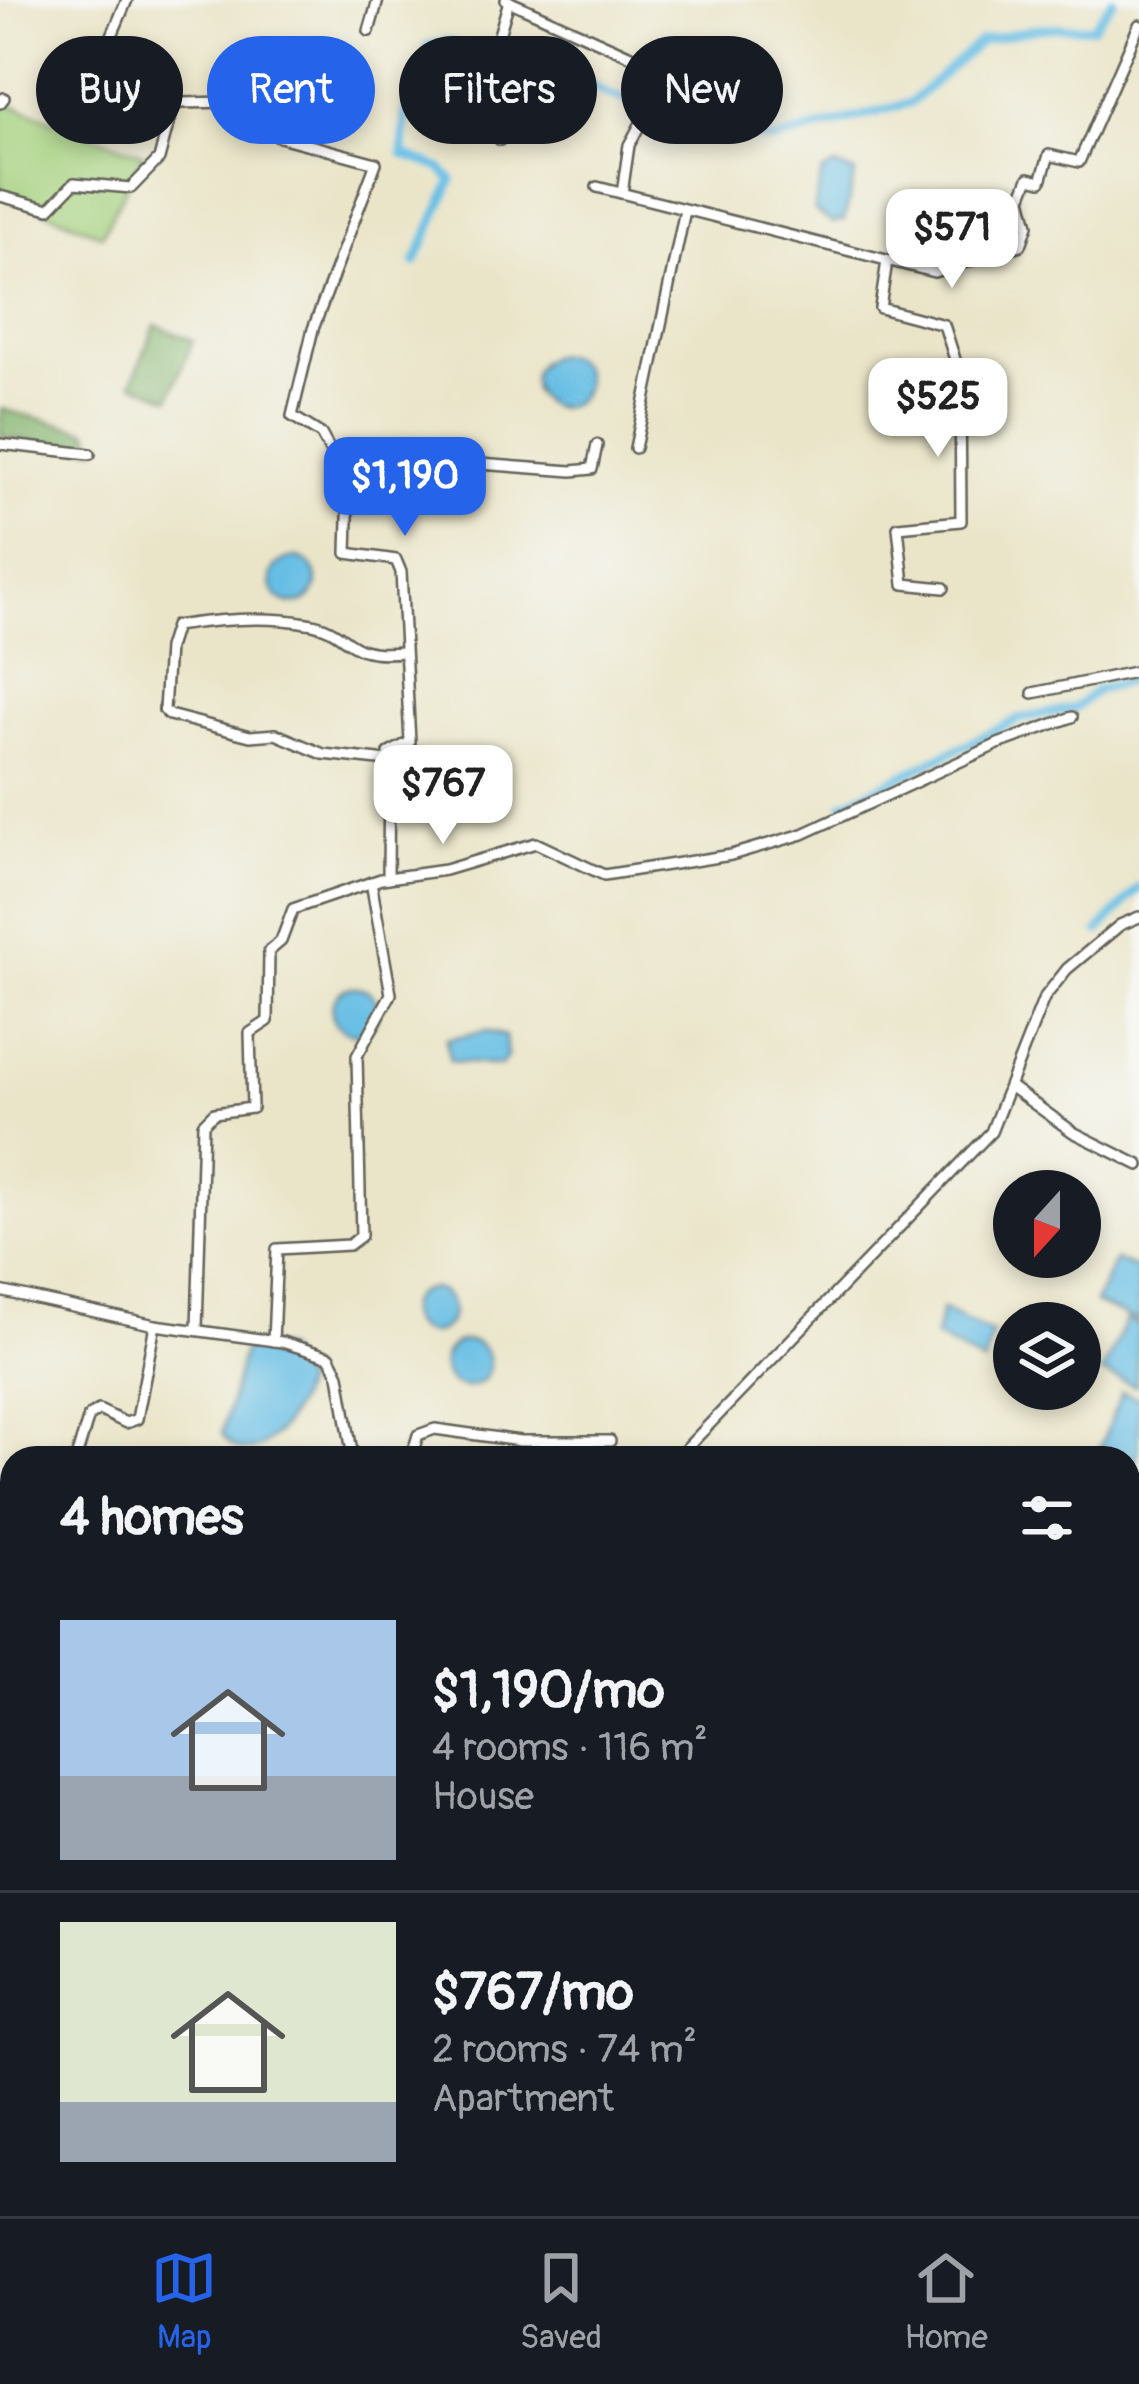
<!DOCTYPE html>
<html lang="en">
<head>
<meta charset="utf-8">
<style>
  :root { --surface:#171b24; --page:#242831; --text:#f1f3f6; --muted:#9ea1a6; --line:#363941; --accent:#2563eb }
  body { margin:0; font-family:Pangolin,sans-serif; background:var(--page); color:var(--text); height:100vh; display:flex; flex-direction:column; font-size:45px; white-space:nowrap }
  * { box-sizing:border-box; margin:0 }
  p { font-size:39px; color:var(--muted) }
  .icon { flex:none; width:66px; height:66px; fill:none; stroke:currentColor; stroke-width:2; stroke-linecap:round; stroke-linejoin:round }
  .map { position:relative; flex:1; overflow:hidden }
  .panel { position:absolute; left:0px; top:1446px; width:1140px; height:771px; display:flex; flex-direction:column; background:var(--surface); border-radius:36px 36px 0 0; box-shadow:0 6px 18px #0003 }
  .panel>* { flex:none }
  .top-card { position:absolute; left:36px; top:36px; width:1068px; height:108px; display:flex; gap:24px }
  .needle { width:78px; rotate:201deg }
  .buttons { position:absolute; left:993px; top:1170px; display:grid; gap:24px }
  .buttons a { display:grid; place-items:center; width:108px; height:108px; border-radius:50%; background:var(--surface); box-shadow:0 6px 18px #0003; font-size:60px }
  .price { position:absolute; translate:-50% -102px; padding:0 27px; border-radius:24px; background:#fff; color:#222; font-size:39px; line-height:78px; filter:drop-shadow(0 3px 6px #0008) }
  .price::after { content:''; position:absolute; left:50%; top:72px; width:36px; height:27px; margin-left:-18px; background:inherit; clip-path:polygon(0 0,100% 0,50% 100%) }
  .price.current { background:var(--accent); color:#fff }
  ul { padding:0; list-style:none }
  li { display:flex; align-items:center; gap:36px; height:300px; padding:0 60px }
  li+li { border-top:3px solid var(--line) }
  li span { display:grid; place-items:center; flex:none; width:336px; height:240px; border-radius:0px; color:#555 }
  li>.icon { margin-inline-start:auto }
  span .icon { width:144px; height:144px; fill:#fffc; stroke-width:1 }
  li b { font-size:51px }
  h2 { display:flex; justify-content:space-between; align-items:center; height:144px; padding:0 60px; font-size:51px }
  .chip { padding:0 42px; border-radius:54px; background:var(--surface); box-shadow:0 6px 18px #0003; font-size:42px; line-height:108px }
  .chip.current { background:var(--accent); color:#fff }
  .dock { display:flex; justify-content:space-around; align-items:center; height:168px; border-top:3px solid var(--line); background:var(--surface); font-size:33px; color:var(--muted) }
  .dock a { display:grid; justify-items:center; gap:6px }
  .dock .current { color:var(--accent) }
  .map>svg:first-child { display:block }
  .green { fill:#a4d07d; stroke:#60764c; stroke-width:3 }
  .forest { fill:#83b26c; stroke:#506744; stroke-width:3 }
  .water { fill:#66bee4; stroke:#416d80; stroke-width:3 }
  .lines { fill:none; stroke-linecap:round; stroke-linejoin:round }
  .canal { stroke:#66bee4; stroke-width:9 }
  .street-casing { stroke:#646259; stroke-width:14 }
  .street { stroke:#fff; stroke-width:9 }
</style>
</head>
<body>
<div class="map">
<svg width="1139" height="2216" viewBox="0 0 1139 2216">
  <rect width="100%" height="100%" fill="#f6f6f2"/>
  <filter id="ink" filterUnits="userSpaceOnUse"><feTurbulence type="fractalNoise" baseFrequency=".00833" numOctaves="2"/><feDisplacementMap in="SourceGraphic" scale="24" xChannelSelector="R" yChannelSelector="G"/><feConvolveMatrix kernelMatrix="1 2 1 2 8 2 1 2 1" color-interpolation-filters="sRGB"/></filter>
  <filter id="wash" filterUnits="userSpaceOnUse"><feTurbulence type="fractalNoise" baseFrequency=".004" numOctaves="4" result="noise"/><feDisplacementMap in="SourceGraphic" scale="48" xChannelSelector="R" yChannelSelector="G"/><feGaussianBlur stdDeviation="2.7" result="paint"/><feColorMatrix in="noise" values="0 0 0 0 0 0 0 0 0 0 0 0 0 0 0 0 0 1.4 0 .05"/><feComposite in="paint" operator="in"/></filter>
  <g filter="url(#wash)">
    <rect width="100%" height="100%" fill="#eae5c9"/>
    <!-- green -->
    <polygon class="green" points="7,103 143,154 102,235 0,192 0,111"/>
    <!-- forest -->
    <g class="forest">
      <polygon points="155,325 193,340 170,398 132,383"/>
      <polygon points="1,409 89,431 96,449 1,437"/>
    </g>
    <!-- water -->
    <g class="water">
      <polygon points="835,166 855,173 844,220 832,223 814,210 822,173"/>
      <circle cx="559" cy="381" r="26"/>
      <circle cx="294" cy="581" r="23"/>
      <circle cx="355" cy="1010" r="23"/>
      <polygon points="486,1031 505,1036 507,1057 501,1066 450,1061 446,1039"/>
      <polygon points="1115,1260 1139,1269 1139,1322 1095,1303"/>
      <circle cx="430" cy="1311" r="22"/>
      <polygon points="942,1309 992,1334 984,1364 935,1337"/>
      <polygon points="1126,1320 1139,1326 1136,1386 1102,1373"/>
      <circle cx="466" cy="1364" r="23"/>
      <path d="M260,1343l25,7 18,31c-5,32 -50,101 -81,53l23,-90z"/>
      <polygon points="1122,1392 1139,1398 1139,1449 1128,1484 1128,1458 1096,1458"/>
    </g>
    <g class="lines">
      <!-- canal -->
      <g class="canal">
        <polyline points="415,263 452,180 440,168 403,154 405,116 428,46 447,42 565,78 575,74 606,94 772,141 910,103 981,41 1038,28 1093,27 1113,0"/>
        <polyline points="843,804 1019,719 1075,708 1097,690 1139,678"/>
        <polyline points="1099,931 1139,888"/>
        <polyline points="0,2169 12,2172"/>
        <polyline points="154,2205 176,2213 190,2205"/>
      </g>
    </g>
  </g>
  <g filter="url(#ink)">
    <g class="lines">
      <defs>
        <g id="street">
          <polyline points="506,0 720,96"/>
          <polyline points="369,31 378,0"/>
          <polyline points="110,40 127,0"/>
          <polyline points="0,103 4,98"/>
          <polyline points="500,140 510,111 501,92 485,83 509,1"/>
          <polyline points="597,187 934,272 1021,245 1028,225 1021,198 1029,178 1041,181 1049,155 1079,162 1139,25"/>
          <polyline points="622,193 629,145 647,112 710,130"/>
          <polyline points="0,196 49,209 74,183 131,188 159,159 173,106 181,103 230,102 248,121 280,137 376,163 313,329 292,416 321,434 349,485 347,553 396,560 401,572 410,742 389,753 388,878"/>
          <polyline points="887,261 880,308 944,325 960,375 961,521 898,527 904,584 944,588"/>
          <polyline points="0,444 90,454"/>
          <polyline points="635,448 685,210"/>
          <polyline points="334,453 572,471 592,469 597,445"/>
          <polyline points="1033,693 1139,671"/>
          <path d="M388,761l-65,-7 -47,-20 -26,2 -81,-21 -5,-5 4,-62 7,-22c40,-6 92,-10 132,-3 46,7 33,35 95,29"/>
          <polyline points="1011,1087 1073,1132 1139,1165"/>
          <polyline points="0,1291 155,1325 282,1342 330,1357 339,1375 353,1458"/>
          <polyline points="197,1329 203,1124 214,1113 252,1108 250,1033 268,1021 269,951 281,941 293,909 381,879 445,870 536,843 604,875 731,855 803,834 998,744 1072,717"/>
          <polyline points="273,1341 277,1249 349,1245 361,1236 357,1056 391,994 371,882"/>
          <polyline points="76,1458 89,1416 99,1410 126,1423 137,1419 155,1325"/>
          <polyline points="411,1458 418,1435 435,1429 520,1441 610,1441"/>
          <polyline points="677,1458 991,1132 1044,998 1067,969 1120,925 1139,917"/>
          <polyline points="1019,2205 1037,2216"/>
          <polyline points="79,2216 79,2205"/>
        </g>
      </defs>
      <!-- street casing -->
      <use href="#street" class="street-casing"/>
      <!-- street -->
      <use href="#street" class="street"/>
    </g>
  </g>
</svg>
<div class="buttons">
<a><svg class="needle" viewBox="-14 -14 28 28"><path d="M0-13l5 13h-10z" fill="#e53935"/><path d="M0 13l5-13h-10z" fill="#9ea1a6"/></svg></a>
<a><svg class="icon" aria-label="layers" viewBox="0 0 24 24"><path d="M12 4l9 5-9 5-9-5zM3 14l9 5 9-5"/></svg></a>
</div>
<b class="price" style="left:952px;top:291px">$571</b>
<b class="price" style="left:938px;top:460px">$525</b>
<b class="price current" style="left:405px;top:539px">$1,190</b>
<b class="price" style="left:443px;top:847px">$767</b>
<div class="top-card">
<a class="chip">Buy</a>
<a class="chip current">Rent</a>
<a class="chip">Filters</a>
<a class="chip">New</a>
</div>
<section class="panel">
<h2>4 homes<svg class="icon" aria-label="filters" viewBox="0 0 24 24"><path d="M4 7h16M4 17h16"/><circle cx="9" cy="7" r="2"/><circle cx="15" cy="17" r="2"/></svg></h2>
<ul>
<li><span style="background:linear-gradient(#a9c7e8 65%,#9aa5b1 0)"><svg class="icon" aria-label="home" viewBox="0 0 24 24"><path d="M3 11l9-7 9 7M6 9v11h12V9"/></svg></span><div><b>$1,190/mo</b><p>4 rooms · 116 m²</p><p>House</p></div></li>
<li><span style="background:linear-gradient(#dfe7d0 75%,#9aa5b1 0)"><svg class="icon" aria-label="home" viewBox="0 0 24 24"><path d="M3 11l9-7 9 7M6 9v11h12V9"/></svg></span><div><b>$767/mo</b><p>2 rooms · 74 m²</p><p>Apartment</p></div></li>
</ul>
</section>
</div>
<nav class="dock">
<a class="current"><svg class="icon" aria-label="map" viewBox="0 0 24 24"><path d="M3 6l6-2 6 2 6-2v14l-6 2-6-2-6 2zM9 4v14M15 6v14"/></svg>Map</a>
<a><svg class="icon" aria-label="saved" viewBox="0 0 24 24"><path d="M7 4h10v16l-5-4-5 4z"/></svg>Saved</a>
<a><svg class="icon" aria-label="home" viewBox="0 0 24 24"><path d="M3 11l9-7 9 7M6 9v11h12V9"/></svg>Home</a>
</nav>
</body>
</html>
